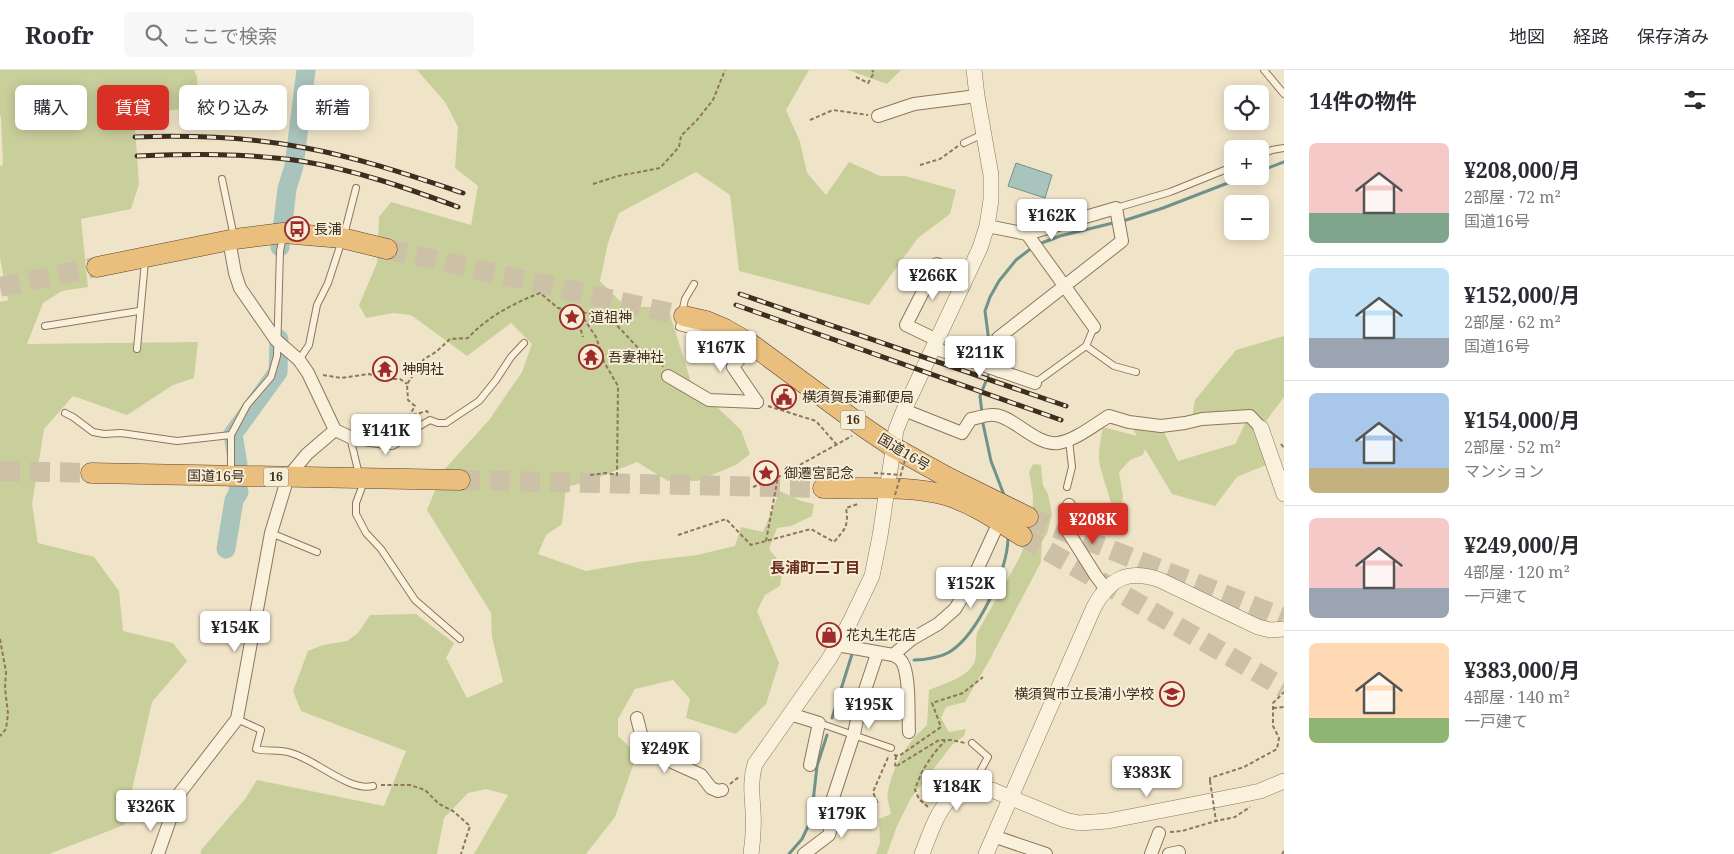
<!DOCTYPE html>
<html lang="ja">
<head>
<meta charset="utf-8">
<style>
  :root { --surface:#fff; --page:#f7f7f7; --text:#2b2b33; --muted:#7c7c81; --line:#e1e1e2; --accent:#d93025 }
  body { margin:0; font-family:"Noto Serif","Noto Sans JP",serif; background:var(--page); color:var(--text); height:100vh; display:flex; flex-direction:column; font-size:19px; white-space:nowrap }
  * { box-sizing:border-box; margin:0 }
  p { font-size:16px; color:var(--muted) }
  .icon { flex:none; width:28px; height:28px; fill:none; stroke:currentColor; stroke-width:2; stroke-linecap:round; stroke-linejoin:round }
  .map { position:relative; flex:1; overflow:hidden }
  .details { display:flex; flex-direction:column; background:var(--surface); width:450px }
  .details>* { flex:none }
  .banner { position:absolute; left:15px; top:15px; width:475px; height:45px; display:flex; gap:10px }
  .fabs { position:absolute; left:1224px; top:15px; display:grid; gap:10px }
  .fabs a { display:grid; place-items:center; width:45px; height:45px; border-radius:8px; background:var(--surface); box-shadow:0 2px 12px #0003; font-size:25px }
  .price { position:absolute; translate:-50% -42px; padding:0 11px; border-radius:5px; background:#fff; color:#222; font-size:16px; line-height:32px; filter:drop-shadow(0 1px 2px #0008) }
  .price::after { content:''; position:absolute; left:50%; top:30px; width:15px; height:11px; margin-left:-8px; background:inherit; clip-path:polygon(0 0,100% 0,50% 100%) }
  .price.current { background:var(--accent); color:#fff }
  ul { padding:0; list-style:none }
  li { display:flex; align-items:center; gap:15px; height:125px; padding:0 25px }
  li+li { border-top:1px solid var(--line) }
  li span { display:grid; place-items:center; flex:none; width:140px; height:100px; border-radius:8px; color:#555 }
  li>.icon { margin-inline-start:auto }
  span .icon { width:60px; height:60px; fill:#fffc; stroke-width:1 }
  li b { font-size:21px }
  h2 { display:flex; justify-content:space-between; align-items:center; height:60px; padding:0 25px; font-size:21px }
  .pill { padding:0 18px; border-radius:8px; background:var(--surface); box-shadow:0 2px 12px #0003; font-size:18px; line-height:45px }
  .pill.current { background:var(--accent); color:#fff }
  header { display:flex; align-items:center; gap:30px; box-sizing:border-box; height:70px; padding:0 25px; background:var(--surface); border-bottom:1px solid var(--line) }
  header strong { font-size:24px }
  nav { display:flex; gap:28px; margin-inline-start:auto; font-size:18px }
  .search { width:350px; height:45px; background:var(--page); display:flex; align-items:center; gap:12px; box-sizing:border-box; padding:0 18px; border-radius:8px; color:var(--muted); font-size:19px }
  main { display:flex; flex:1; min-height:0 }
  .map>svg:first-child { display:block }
  .green { fill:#c9cf9b }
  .water { fill:#a9c4bc; stroke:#6f938a }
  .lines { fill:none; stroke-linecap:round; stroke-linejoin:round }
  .stream { stroke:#6f938a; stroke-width:3 }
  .river { stroke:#a9c4bc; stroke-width:19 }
  .trunk-tunnel { stroke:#ccc0a6; stroke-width:20; stroke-dasharray:20 10; stroke-linecap:butt }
  .service-casing { stroke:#8d765c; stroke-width:8 }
  .minor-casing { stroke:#8d765c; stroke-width:14 }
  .tertiary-casing { stroke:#8d765c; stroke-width:16 }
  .trunk-casing { stroke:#5b4430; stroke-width:21 }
  .path { stroke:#8d765c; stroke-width:2; stroke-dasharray:4 2.5; stroke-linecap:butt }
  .service { stroke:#faf1dc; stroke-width:6 }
  .minor { stroke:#faf1dc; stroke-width:12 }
  .tertiary { stroke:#faf1dc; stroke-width:15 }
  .trunk { stroke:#eabe7c; stroke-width:20 }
  .rail-casing { stroke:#3d2e20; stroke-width:5 }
  .rail { stroke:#f7eed8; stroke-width:3; stroke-dasharray:9; stroke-linecap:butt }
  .path-bridge { stroke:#8d765c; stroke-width:2; stroke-dasharray:4 2.5; stroke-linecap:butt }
  .labels { text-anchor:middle; stroke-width:4; stroke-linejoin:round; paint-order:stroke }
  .shield { fill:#f7eed8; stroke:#756857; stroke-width:1 }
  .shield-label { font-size:12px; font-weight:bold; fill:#3d2e20 }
  .poi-label { font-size:14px; fill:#3d2e20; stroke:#f7eed8; text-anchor:start }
  .street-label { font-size:14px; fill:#3d2e20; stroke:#f7eed8 }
  .neighbourhood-label { font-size:15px; font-weight:bold; fill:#6b2e1e; stroke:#f7eed8 }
</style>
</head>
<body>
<header>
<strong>Roofr</strong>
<div class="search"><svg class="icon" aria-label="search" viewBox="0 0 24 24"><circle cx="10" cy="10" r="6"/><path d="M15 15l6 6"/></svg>ここで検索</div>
<nav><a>地図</a><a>経路</a><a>保存済み</a></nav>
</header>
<main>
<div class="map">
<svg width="1284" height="784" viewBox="0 0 1284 784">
  <rect width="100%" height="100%" fill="#f0e4c8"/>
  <!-- green -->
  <g class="green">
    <polygon points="0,0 194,0 197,7 199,36 174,40 134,43 139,114 131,139 81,149 88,217 62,221 43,233 27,274 198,272 194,308 173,315 127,345 73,326 44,359 32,434 38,473 94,487 119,521 123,561 173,573 187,591 152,632 124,755 49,784 0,784 0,232 8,230 0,188 0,96 3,95 1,47 0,46"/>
    <polygon points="417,0 809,0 786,40 800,72 807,103 826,125 849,92 880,106 905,106 956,120 950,144 918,168 869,235 739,201 730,125 696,102 619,143 608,173 600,211 625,236 668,238 691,312 741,360 750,384 736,395 697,411 668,411 637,392 590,411 566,417 562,454 546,465 538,484 586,501 637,492 697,485 735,476 741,457 763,462 780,421 801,431 814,434 812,446 791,456 777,458 769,479 783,496 780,516 765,525 757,541 779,593 766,634 736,664 686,648 690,629 673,610 635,619 618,649 618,666 637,684 615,747 586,784 474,784 508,725 486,719 468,723 444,748 437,784 201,784 201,780 245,729 257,710 384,736 406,681 301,641 293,621 308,581 323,575 347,571 358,563 370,545 416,544 454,573 446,588 467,628 503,612 492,567 491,543 427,440 443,401 489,350 522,302 532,274 511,253 467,286 411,245 393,243 366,248 359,235 377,193 379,147 391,132 471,155 478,116 455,98 458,57 445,32"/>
    <polygon points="848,0 901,0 887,14"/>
    <path d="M1284,266v61l-23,31 12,34 -36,15 -22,29 -43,-12 -27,-45 -2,6 -13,5 -11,12 4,24 -2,14 -8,2c-3,-16 -9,-30 -13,-46 -3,-12 1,-27 3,-39l34,9 -8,-14 32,4 17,35 57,-17 14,-28 -57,2 3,-18 41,-50z"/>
    <path d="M1033,394l8,1 2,20 5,9 4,20 -5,20 -5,6 -1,22 -52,99 -24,41 -19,5 -5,11 8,14 17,-3 -2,7 -12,9 -41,53 -14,28 -10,28h-11l4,-11 -1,-24 12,-5c-1,-7 -5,-16 -3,-23 5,-25 19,-49 39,-66l2,-35c16,-7 39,-12 46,-29 2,-5 0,-21 2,-28l43,-76 12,-31 1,-30 -4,-24z"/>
  </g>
  <!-- water -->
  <polygon class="water" points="1016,93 1052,105 1045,128 1008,116"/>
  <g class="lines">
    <!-- stream -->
    <g class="stream">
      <polyline points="1260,101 1284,92"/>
      <polyline points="1123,151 1163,138 1246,106"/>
      <polyline points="1039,174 1060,166 1117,152"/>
      <polyline points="992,295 985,241 990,227 999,211 1016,190 1033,177"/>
      <polyline points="982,343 980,326 990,301"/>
      <polyline points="982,349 991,391 1004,425"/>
      <path d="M914,590c11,0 28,-3 37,-9 27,-18 56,-80 57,-112"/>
      <polyline points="832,648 853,581 855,582"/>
      <polyline points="789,784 802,769 811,750 817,696 827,665"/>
    </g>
    <!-- river -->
    <g class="river">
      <polyline points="280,177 287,119 294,96 306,0"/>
      <polyline points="238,395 233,364 278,302 279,269"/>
      <polyline points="226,479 234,430 239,422 238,418"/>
    </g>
    <!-- trunk-tunnel -->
    <g class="trunk-tunnel">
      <polyline points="387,179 684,246"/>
      <polyline points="0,217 97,197"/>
      <polyline points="0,401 91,403"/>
      <polyline points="460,410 823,418"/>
      <polyline points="1028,447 1284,548"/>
      <polyline points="1022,466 1284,618"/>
    </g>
    <defs>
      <g id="service">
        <polyline points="1264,0 1284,24"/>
        <polyline points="964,73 983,64"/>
        <polyline points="1260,85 1272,80 1284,78"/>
        <polyline points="222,109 234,167"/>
        <polyline points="1116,138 1170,122 1232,97"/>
        <polyline points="694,214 685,229 679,257 720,268 744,283"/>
        <polyline points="45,256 139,241"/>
        <polyline points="1086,276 1114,296 1136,302"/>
        <polyline points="137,279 145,191"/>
        <polyline points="299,290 309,275 317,235 328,213 345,161 356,118"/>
        <polyline points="1035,313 1086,276 1094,257"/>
        <polyline points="65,343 73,347 93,362 104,364 121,363 177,371 231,365"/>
        <polyline points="413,360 430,350 438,353 446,353 479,331 496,310 511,287 524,273"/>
        <polyline points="350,367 362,417 356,433 356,444 366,463 381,479 415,530 460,569"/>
        <polyline points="231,402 231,365 247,335 271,307 277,286 280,181 283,166"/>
        <polyline points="1067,417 1072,397 1069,370"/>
        <polyline points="271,463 317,482"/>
        <path d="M237,649l24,11 -5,19c11,3 23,0 35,4 24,6 58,39 82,33"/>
        <polyline points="819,653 891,678"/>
        <polyline points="971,718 988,687 972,673"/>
      </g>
      <g id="minor">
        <polyline points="878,46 914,34 977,26"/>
        <polyline points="987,156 1027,164 1116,138 1122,171 998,268 999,301"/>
        <polyline points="1027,164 1094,257"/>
        <polyline points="229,170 235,203 240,218 276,270 299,290 308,303 335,360 350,367 392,373 413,360"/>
        <polyline points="937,270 906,255 937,194 965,207"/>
        <polyline points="751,274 733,297 757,332"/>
        <polyline points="934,278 1035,313"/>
        <polyline points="668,306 709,330 757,332"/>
        <path d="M904,340l58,23 9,-14c7,-1 16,-5 23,-4 18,0 42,31 64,28 18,-3 36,-18 51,-27l20,6 32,4 24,-3 17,-4 48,-3 11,12"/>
        <polyline points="1069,435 1066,453 1067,460 1096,506 1106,519"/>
        <path d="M837,575l56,10c6,3 9,5 11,11 6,17 4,48 5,66"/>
        <polyline points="893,585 912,569 938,554 955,539 971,513 999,452"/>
        <polyline points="790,644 819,653 810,695"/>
        <polyline points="637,648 642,668 670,691 701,705 711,718 718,721 722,720"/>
        <polyline points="993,766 1046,784"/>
        <polyline points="158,784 179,724 237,649 271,463 288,407 307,384 335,360"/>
        <polyline points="804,784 829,765 833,750 831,740 833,728 854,664 860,635 877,584"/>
        <polyline points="1151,784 1159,763"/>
        <polyline points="1169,784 1179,782"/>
      </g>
      <g id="tertiary">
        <polyline points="1261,358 1284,424"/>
        <path d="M751,784c2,-14 3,-29 2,-43 -1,-17 -3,-31 2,-47l74,-105 21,-37 22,-46 8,-40 16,-106 8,-20 76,-162 7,-22 4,-26v-25l-14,-79 -3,-26"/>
        <path d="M922,784c14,-35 23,-74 70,-64l73,30 14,3 29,-2 138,-27 14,-3 24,-10"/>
        <path d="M986,784l108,-247c16,-29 34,-38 66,-27l98,47 12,3 14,-1"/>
      </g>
      <g id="trunk">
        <polyline points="97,197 235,169 283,163 342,168 387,179"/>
        <polyline points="684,246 706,251 725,259 751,274 865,358 893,377 947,407 1028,447"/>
        <polyline points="91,403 460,410"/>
        <path d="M823,418c37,1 87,-3 122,7 28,8 53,26 77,41"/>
      </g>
    </defs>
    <!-- service casing -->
    <use href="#service" class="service-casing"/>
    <!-- minor casing -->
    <use href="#minor" class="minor-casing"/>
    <!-- tertiary casing -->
    <use href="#tertiary" class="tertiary-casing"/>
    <!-- trunk casing -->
    <use href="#trunk" class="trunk-casing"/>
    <!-- path -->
    <g class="path">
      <polyline points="856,7 868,13 874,3 872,0"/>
      <polyline points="810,50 833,40 868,45"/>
      <polyline points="920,95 940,89 958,76"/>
      <polyline points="593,114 618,106 660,98 679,77 681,66 697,50 713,30 725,0"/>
      <polyline points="575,241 583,267"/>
      <polyline points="580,243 596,267 604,292 618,316 617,405 606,403 590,405"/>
      <polyline points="323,305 341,308 369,304 383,309 400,309 407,314"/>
      <polyline points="768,336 816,351 837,375"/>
      <path d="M428,343l-1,-2 -18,5 6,-10 -7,-6 -1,-16 17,-25 12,-7 14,-13 18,-1c19,-21 46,-35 72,-45l18,15 51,9 33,35h13l8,15"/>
      <polyline points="1281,374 1284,378"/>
      <polyline points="753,417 778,407 852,366"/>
      <path d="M678,465l48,-16 25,26 60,-16 23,13c11,-13 15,-16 12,-34l12,-4"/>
      <polyline points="766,471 778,407"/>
      <polyline points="0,569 6,602 5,618 8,644 6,659 0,666"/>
      <polyline points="1273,638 1284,637"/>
      <polyline points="894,685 899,686 941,657 932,633 963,623 983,607"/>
      <polyline points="896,686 895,697 939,670 952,670 965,673"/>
      <polyline points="1210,711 1210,708 1244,697 1277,679 1279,668 1273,656 1273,633 1284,622"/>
      <polyline points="730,714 740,706"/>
      <polyline points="381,715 410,715 425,720 439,734 453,741 470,756 461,784"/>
      <path d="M928,737l-9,-8 -4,-9c5,-18 17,-36 30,-49"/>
      <polyline points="141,744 160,747"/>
      <polyline points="843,749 873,748 877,732 873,722 889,685"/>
      <polyline points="1170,762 1182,761 1216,751 1235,747 1250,737"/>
      <polyline points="1282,784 1284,781"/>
    </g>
    <!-- service -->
    <use href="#service" class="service"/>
    <!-- minor -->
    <use href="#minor" class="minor"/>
    <!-- tertiary -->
    <use href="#tertiary" class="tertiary"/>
    <!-- trunk -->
    <use href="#trunk" class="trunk"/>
    <defs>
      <g id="rail">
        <path d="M135,67c56,-2 115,0 171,11 54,10 106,28 157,45"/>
        <path d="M137,86c55,-2 110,-3 164,5 54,9 106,27 157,46"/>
        <polyline points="740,224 1066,336"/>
        <polyline points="736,235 1061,350"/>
      </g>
    </defs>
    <!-- rail casing -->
    <use href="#rail" class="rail-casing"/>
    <!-- rail -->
    <use href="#rail" class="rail"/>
    <!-- path-bridge -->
    <g class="path-bridge">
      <polyline points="874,403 901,405"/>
      <polyline points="895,425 909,376"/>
      <polyline points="1210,711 1216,751"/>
    </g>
  </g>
  <!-- icons -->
  <defs>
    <symbol id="bus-ring" viewBox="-11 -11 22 22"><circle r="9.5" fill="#f7eed8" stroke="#9e2a2b" stroke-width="1.5"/><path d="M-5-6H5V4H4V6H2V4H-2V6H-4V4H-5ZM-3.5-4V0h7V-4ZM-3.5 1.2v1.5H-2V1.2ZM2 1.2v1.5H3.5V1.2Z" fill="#9e2a2b"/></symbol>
    <symbol id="sight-ring" viewBox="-11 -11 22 22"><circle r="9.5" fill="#f7eed8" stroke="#9e2a2b" stroke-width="1.5"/><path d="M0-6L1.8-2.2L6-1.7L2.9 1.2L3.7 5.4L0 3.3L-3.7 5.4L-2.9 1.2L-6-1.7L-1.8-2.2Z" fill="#9e2a2b"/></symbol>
    <symbol id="temple-ring" viewBox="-11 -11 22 22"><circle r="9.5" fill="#f7eed8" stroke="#9e2a2b" stroke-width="1.5"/><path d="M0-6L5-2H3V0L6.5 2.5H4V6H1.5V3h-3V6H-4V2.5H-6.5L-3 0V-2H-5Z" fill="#9e2a2b"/></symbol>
    <symbol id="civic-ring" viewBox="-11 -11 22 22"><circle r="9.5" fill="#f7eed8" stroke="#9e2a2b" stroke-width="1.5"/><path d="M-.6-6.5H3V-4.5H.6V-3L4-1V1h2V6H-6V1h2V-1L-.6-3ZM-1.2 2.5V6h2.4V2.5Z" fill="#9e2a2b"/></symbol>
    <symbol id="shop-ring" viewBox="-11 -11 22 22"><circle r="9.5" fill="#f7eed8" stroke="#9e2a2b" stroke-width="1.5"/><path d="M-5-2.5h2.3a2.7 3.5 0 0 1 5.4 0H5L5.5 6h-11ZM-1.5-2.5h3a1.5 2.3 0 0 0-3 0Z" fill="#9e2a2b"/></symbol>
    <symbol id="school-ring" viewBox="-11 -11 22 22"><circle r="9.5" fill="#f7eed8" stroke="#9e2a2b" stroke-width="1.5"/><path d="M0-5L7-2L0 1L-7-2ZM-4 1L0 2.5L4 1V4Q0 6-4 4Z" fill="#9e2a2b"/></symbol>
  </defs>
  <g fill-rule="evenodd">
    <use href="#bus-ring" x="283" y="145" width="28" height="28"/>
    <use href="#sight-ring" x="558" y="233" width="28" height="28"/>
    <use href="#temple-ring" x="577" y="273" width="28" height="28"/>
    <use href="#temple-ring" x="371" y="285" width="28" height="28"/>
    <use href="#civic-ring" x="770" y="313" width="28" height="28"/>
    <use href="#sight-ring" x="752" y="389" width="28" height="28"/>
    <use href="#shop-ring" x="815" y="551" width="28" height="28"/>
    <use href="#school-ring" x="1158" y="610" width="28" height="28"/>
  </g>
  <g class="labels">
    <!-- shield labels -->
    <g class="shield">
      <rect x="840.5" y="340.5" width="25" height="19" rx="4"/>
      <rect x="263.5" y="397.5" width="25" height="19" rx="4"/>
    </g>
    <g class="shield-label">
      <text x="853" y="354">16</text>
      <text x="276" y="411">16</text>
    </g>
    <!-- poi labels -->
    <g class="poi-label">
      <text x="314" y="164">長浦</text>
      <text x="590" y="252">道祖神</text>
      <text x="608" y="292">吾妻神社</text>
      <text x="402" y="304">神明社</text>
      <text x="802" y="332">横須賀長浦郵便局</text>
      <text x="784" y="408">御遷宮記念</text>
      <text x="846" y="570">花丸生花店</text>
      <text x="1154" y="629" text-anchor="end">横須賀市立長浦小学校</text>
    </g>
    <!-- street labels -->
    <g class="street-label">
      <text transform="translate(904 382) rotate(31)" y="5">国道16号</text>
      <text transform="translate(216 406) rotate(1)" y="5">国道16号</text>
    </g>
    <!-- neighbourhood labels -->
    <g class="neighbourhood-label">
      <text x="815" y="503">長浦町二丁目</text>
    </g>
  </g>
</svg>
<div class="fabs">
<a><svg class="icon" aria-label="locate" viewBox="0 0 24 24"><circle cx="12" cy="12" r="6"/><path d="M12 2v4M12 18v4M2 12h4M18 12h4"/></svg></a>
<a>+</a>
<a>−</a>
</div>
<b class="price" style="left:1052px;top:171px">¥162K</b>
<b class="price" style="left:933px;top:231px">¥266K</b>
<b class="price" style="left:721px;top:303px">¥167K</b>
<b class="price" style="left:980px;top:308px">¥211K</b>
<b class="price" style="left:386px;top:386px">¥141K</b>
<b class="price current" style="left:1093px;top:475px">¥208K</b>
<b class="price" style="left:971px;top:539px">¥152K</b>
<b class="price" style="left:235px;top:583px">¥154K</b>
<b class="price" style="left:869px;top:660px">¥195K</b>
<b class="price" style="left:665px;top:704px">¥249K</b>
<b class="price" style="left:1147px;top:728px">¥383K</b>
<b class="price" style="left:957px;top:742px">¥184K</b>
<b class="price" style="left:151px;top:762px">¥326K</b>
<b class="price" style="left:842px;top:769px">¥179K</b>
<div class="banner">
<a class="pill">購入</a>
<a class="pill current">賃貸</a>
<a class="pill">絞り込み</a>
<a class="pill">新着</a>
</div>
</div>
<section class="details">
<h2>14件の物件<svg class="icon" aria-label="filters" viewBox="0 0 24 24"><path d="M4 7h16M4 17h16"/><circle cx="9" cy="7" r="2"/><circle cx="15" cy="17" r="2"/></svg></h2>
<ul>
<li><span style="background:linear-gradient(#f6c9c9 70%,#7fa58c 0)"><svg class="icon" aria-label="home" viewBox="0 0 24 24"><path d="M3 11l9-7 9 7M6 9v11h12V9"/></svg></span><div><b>¥208,000/月</b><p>2部屋 · 72 m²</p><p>国道16号</p></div></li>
<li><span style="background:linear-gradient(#bfe0f5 70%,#9aa5b1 0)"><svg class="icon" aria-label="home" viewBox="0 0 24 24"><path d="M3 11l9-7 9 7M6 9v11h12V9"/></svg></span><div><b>¥152,000/月</b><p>2部屋 · 62 m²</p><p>国道16号</p></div></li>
<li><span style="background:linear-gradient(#a9c7e8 75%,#c2b280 0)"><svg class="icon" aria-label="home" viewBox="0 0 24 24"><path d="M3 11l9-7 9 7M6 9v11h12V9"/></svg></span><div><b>¥154,000/月</b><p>2部屋 · 52 m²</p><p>マンション</p></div></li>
<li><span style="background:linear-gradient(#f6c9c9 70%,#9aa5b1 0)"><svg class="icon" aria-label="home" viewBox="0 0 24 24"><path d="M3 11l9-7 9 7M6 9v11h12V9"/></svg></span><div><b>¥249,000/月</b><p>4部屋 · 120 m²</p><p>一戸建て</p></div></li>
<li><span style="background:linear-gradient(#ffd9b3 75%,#8fb573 0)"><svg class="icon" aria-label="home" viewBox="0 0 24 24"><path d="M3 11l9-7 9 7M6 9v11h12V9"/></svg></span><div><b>¥383,000/月</b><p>4部屋 · 140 m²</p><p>一戸建て</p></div></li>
</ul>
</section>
</main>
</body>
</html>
